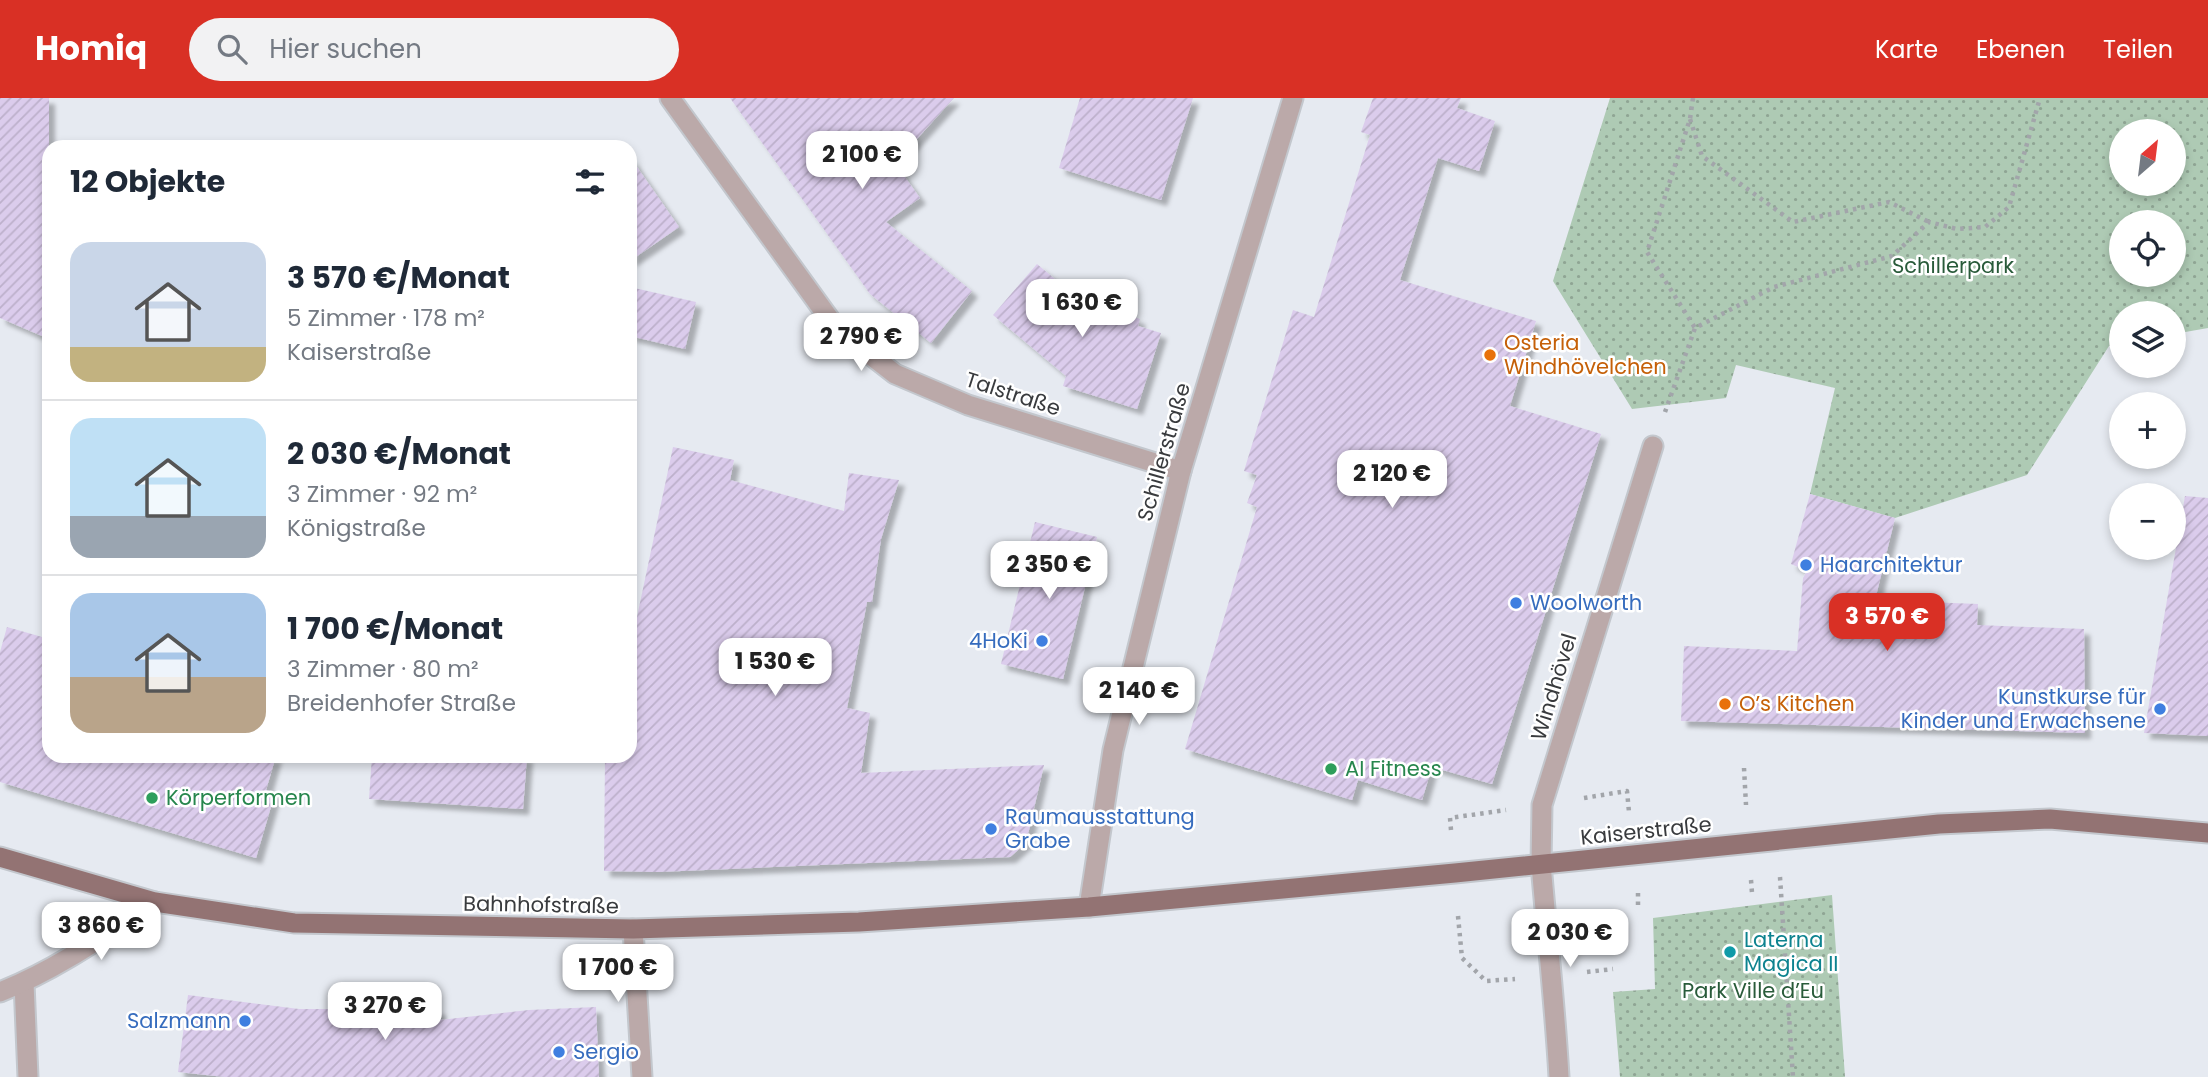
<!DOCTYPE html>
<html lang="de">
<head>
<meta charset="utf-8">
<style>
  :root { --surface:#fff; --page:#f2f2f3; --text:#1f2937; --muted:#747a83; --line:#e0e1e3; --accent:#d93025 }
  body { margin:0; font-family:Poppins,sans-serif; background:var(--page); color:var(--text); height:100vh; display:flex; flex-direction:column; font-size:26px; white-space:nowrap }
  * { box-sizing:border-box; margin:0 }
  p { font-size:23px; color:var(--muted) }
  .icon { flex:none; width:38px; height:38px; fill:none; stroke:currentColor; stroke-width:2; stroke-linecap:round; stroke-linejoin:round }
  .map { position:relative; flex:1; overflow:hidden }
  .sheet { position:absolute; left:42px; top:42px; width:595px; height:623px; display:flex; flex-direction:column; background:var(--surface); border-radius:21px; box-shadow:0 4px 10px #0003 }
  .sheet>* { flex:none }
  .needle { width:46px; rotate:28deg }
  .fabs { position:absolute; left:2109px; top:21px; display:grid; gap:14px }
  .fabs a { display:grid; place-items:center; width:77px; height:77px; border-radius:50%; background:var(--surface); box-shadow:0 4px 10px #0003; font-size:35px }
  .price { position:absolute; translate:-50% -60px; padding:0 16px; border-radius:14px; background:#fff; color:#222; font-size:23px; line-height:46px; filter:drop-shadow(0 2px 4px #0008) }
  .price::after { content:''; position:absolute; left:50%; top:42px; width:21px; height:16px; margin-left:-10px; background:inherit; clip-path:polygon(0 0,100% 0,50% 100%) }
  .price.current { background:var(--accent); color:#fff }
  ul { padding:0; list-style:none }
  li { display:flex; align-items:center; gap:21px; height:175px; padding:0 28px }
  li+li { border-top:2px solid var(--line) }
  li span { display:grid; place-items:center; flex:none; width:196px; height:140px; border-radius:21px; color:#555 }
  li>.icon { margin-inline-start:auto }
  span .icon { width:84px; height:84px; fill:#fffc; stroke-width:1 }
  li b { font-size:30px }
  h2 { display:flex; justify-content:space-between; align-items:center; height:84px; padding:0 28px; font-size:30px }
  header { display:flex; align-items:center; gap:42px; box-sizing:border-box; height:98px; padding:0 35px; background:var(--accent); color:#fff }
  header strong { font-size:33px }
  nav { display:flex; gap:38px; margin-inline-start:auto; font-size:24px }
  .search { width:490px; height:63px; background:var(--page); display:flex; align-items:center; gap:18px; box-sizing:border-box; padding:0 24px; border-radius:38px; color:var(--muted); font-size:26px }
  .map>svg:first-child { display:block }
  .park { fill:url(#park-dots); fill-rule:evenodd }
  .building { fill:url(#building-hatch); filter:url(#shadow) }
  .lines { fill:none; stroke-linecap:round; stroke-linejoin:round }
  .pedestrian-casing { stroke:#c3c7cd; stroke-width:23 }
  .minor-casing { stroke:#c3c7cd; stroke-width:23 }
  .primary-casing { stroke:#c3c7cd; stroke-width:23 }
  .path { stroke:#a2a5aa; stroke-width:4.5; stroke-dasharray:3.5 5; stroke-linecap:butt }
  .pedestrian { stroke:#bba9a9; stroke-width:19 }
  .minor { stroke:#bba9a9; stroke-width:19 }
  .primary { stroke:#937373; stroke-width:19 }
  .food-dot { fill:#e8710a; stroke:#fff; stroke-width:2.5 }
  .shop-dot { fill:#3f7fe0; stroke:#fff; stroke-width:2.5 }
  .leisure-dot { fill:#2e9e5b; stroke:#fff; stroke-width:2.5 }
  .culture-dot { fill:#0f9aa8; stroke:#fff; stroke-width:2.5 }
  .labels { text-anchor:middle; stroke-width:5; stroke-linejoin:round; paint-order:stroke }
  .park-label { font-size:21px; fill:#295b3a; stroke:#fff }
  .food-label { font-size:21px; fill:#c56008; stroke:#fff; text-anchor:start }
  .street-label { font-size:21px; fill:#393b3e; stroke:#fff }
  .shop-label { font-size:21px; fill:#366cbe; stroke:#fff; text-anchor:start }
  .leisure-label { font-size:21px; fill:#27864d; stroke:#fff; text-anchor:start }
  .culture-label { font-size:21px; fill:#0d838f; stroke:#fff; text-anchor:start }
</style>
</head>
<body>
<header>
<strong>Homiq</strong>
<div class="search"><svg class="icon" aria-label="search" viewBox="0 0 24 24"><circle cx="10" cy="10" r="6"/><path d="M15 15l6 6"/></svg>Hier suchen</div>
<nav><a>Karte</a><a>Ebenen</a><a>Teilen</a></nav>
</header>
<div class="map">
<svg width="2208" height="979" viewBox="0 0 2208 979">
  <defs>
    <pattern id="park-dots" width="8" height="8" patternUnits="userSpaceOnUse" patternTransform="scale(1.75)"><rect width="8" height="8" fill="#aecab4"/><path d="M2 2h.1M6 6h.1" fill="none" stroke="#8fa594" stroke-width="1.8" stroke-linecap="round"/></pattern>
    <pattern id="building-hatch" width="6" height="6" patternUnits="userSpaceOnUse" patternTransform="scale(1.75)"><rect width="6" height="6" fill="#dbccec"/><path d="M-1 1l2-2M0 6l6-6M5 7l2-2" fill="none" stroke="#bdb0cb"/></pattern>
    <filter id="shadow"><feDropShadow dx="6" dy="6" stdDeviation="2" flood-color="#0004"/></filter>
  </defs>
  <rect width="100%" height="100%" fill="#e6eaf1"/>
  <!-- park -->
  <g class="park">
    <path d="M1610,0h598v230l-34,6v-21h-53v31l-12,2 -82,129 -132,43 -85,-24 25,-106 -99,-23 -10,33 -94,11 -79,-128zM2121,33h53v53h-53zM2121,124h53v53h-53z"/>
    <polygon points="1832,797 1845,979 1620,979 1613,894 1655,891 1653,820"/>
  </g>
  <!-- building -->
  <g class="building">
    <polygon points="0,0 49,0 49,241 0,220"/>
    <polygon points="730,0 954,0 895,65 920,100 886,124 972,193 931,245 870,196"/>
    <polygon points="1080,0 1193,0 1161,102 1059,70"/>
    <polygon points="1373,0 1461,0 1457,10 1495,23 1479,73 1438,60 1400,182 1536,223 1510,308 1601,336 1492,686 1432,669 1422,702 1358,682 1352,702 1185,651 1257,409 1247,405 1257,377 1244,373 1293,212 1314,219 1370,37 1361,34"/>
    <polygon points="630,59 679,129 630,163"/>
    <polygon points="1037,166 1079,201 1140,221 1138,228 1161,235 1137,311 1063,288 1066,278 993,217"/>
    <polygon points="630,189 696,204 685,251 630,238"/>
    <polygon points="673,349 734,362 730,382 844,413 849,375 899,382 881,441 872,504 867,504 847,610 870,615 861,675 1044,667 1026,745 1010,759 657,774 604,773 605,658 630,658 630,552"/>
    <polygon points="1810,396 1895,420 1875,502 1978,506 1977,527 2084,531 2085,635 1681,623 1684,548 1797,553 1803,480 1807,473 1791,466"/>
    <polygon points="2185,398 2208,400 2208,638 2144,635"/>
    <polygon points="1035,424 1097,439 1063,581 1001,566"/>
    <polygon points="7,529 49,541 49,658 276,658 266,692 275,695 256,760 0,684 0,554"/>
    <polygon points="372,658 527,658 523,711 369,701"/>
    <polygon points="188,897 299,911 440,911 440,922 529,912 596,909 599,979 225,979 178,974"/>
  </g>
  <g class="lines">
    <defs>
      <polyline id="pedestrian" points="1541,766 1542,707 1653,348"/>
      <g id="minor">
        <polyline points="670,0 836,230 895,276 968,307 1181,373"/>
        <path d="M1541,766c6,71 14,142 18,213"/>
        <polyline points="1089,809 1113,652 1181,373 1293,0"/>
        <polyline points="633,831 642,979"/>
        <polyline points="24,885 28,979"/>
        <path d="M0,894c56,-22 105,-57 155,-90"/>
      </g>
      <polyline id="primary" points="0,759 155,804 294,825 633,831 859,824 1089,809 1455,775 1939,726 2050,721 2208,735"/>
    </defs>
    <!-- pedestrian casing -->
    <use href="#pedestrian" class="pedestrian-casing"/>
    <!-- minor casing -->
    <use href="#minor" class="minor-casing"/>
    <!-- primary casing -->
    <use href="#primary" class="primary-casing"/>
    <!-- path -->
    <g class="path">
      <polyline points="1693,0 1690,21 1647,154 1695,230"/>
      <polyline points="1690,21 1702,58 1793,124 1889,104 1929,124"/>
      <polyline points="1665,314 1695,230 1774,189 1892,158 1929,124 1957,131 1985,129 2009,109 2040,0"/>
      <polyline points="1744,670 1746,707"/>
      <polyline points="1584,700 1627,693 1629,714"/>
      <polyline points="1451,732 1450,720 1506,712"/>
      <polyline points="1780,779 1793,979"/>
      <polyline points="1751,782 1752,795"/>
      <polyline points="1638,795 1638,808"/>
      <polyline points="1458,818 1462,860 1486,883 1515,881"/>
      <polyline points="1587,874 1613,871"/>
    </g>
    <!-- pedestrian -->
    <use href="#pedestrian" class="pedestrian"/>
    <!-- minor -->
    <use href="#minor" class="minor"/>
    <!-- primary -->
    <use href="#primary" class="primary"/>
  </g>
  <!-- markers -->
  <g class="food-dot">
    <circle cx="1490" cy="257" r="7"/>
    <circle cx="1725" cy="606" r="7"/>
  </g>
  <g class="shop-dot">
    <circle cx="1806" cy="467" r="7"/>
    <circle cx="1516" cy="505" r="7"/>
    <circle cx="1042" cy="543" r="7"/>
    <circle cx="2160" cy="611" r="7"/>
    <circle cx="991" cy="731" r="7"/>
    <circle cx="245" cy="923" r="7"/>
    <circle cx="559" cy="954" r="7"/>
  </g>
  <g class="leisure-dot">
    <circle cx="1331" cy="671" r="7"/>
    <circle cx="152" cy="700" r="7"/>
  </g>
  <circle class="culture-dot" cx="1730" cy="854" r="7"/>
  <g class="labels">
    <!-- park labels -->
    <g class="park-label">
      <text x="1953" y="175">Schillerpark</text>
      <text x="1753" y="900">Park Ville d’Eu</text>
    </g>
    <!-- food labels -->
    <g class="food-label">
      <text x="1504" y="252">Osteria<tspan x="1504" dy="24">Windhövelchen</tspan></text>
      <text x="1739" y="613">O’s Kitchen</text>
    </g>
    <!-- street labels -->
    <g class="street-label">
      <text transform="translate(1013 296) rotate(18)" y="7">Talstraße</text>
      <text transform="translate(1164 354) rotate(-74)" y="7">Schillerstraße</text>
      <text transform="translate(1554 589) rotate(-73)" y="7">Windhövel</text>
      <text transform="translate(1646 733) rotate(-6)" y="7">Kaiserstraße</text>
      <text transform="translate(541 807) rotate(1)" y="7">Bahnhofstraße</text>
    </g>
    <!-- shop labels -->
    <g class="shop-label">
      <text x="1820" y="474">Haarchitektur</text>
      <text x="1530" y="512">Woolworth</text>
      <text x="1028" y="550" text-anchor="end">4HoKi</text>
      <text x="2146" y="606" text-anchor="end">Kunstkurse für<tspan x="2146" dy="24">Kinder und Erwachsene</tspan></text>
      <text x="1005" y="726">Raumausstattung<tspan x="1005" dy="24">Grabe</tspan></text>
      <text x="231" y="930" text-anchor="end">Salzmann</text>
      <text x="573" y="961">Sergio</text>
    </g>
    <!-- leisure labels -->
    <g class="leisure-label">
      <text x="1345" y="678">AI Fitness</text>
      <text x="166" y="707">Körperformen</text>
    </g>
    <!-- culture labels -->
    <g class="culture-label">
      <text x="1744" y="849">Laterna<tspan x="1744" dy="24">Magica II</tspan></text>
    </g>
  </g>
</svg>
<div class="fabs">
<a><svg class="needle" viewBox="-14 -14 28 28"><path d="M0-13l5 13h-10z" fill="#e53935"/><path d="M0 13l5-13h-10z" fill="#747a83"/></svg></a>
<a><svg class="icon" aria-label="locate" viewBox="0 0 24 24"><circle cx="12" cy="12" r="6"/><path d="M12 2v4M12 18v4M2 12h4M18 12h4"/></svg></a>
<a><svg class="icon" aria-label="layers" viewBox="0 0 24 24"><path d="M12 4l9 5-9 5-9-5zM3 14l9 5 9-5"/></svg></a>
<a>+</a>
<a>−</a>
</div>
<b class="price" style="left:862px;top:93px">2 100 €</b>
<b class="price" style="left:1082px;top:241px">1 630 €</b>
<b class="price" style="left:861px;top:275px">2 790 €</b>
<b class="price" style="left:1392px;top:412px">2 120 €</b>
<b class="price" style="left:1049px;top:503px">2 350 €</b>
<b class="price current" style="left:1887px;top:555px">3 570 €</b>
<b class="price" style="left:775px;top:600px">1 530 €</b>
<b class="price" style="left:1139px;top:629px">2 140 €</b>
<b class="price" style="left:101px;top:864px">3 860 €</b>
<b class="price" style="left:1570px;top:871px">2 030 €</b>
<b class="price" style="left:618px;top:906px">1 700 €</b>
<b class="price" style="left:385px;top:944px">3 270 €</b>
<section class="sheet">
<h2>12 Objekte<svg class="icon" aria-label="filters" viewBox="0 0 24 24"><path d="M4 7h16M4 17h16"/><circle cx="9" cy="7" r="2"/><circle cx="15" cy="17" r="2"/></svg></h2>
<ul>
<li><span style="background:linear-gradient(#c9d6e8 75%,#c2b280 0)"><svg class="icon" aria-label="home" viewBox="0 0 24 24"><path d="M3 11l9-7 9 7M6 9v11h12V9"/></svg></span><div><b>3 570 €/Monat</b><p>5 Zimmer · 178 m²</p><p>Kaiserstraße</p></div></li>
<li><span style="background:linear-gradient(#bfe0f5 70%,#9aa5b1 0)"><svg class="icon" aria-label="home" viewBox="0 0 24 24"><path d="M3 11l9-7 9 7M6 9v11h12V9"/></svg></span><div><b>2 030 €/Monat</b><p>3 Zimmer · 92 m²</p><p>Königstraße</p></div></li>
<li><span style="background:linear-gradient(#a9c7e8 60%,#b9a48a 0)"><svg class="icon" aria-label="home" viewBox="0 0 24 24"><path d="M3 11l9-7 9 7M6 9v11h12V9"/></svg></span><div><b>1 700 €/Monat</b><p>3 Zimmer · 80 m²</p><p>Breidenhofer Straße</p></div></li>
</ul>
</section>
</div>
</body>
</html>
